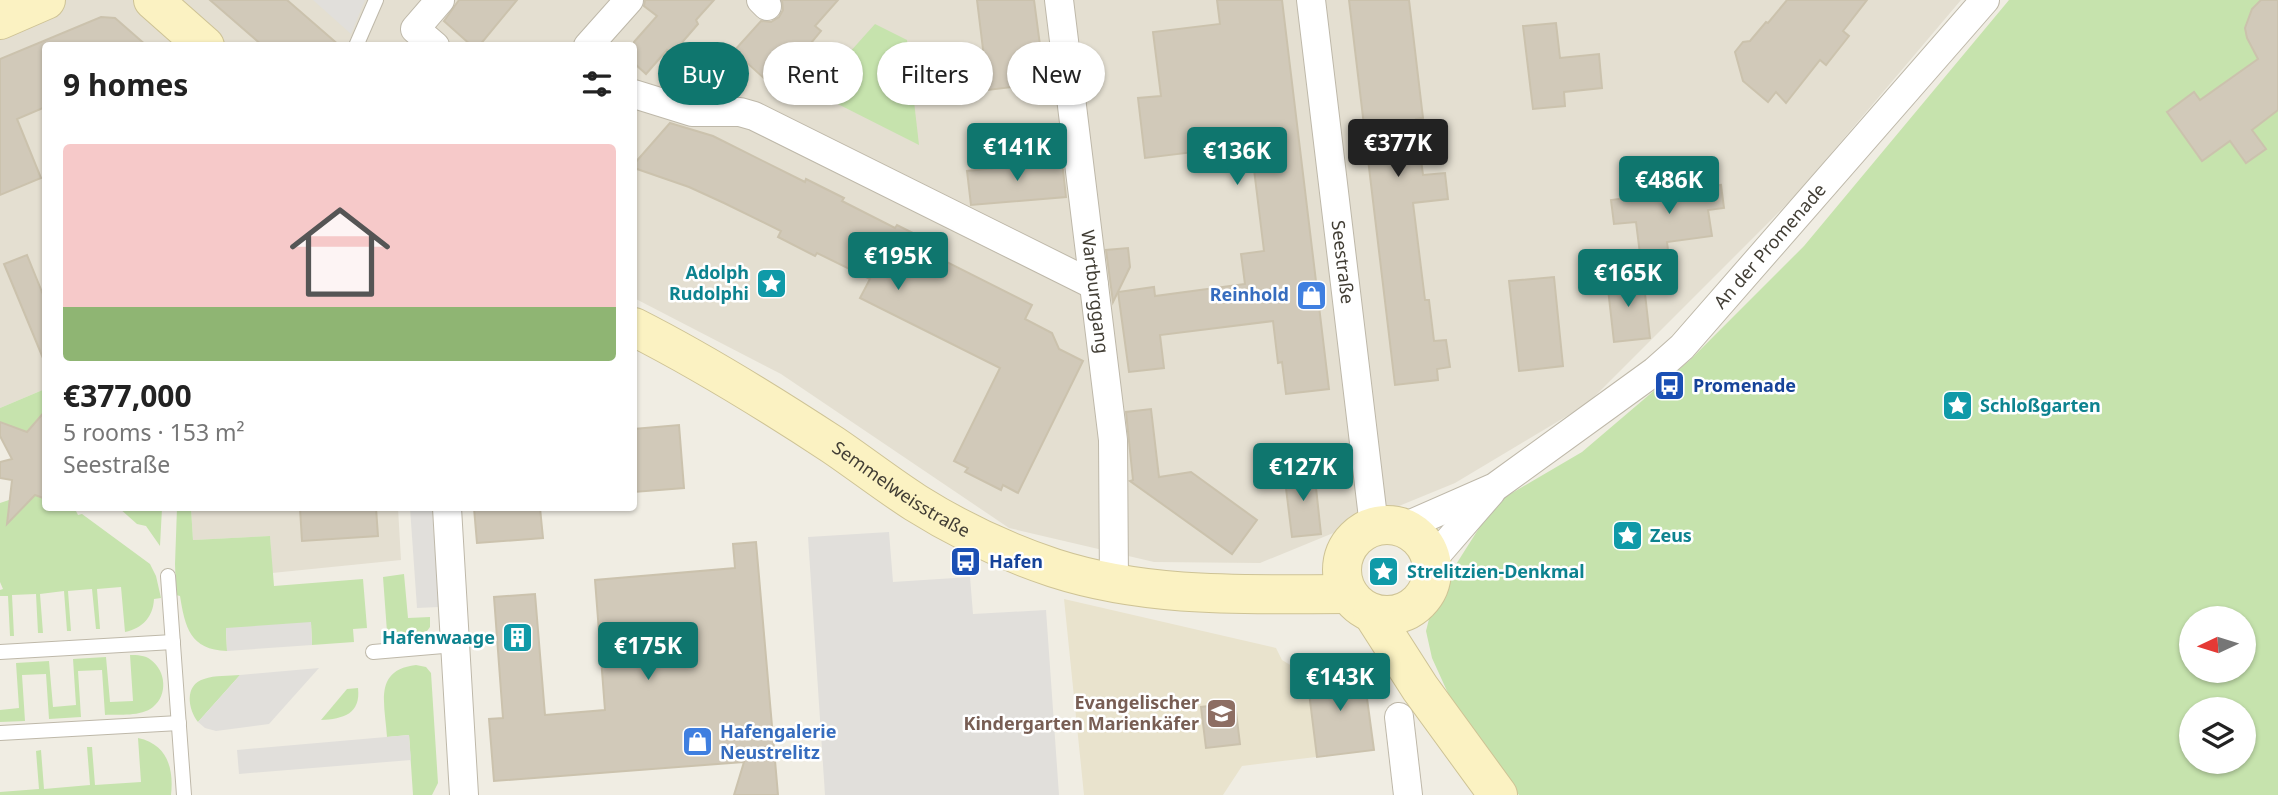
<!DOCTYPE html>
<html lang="en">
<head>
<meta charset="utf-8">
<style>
  :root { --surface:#fff; --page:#f2f2f2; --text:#222; --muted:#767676; --line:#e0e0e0; --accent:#0f766e }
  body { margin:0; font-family:"Noto Sans",sans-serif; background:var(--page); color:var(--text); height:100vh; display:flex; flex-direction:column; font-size:26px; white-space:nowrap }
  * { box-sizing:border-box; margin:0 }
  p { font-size:23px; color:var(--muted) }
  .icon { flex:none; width:38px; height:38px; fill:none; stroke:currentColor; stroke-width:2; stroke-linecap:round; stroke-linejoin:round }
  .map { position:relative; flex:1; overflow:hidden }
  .drawer { position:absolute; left:42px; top:42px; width:595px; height:469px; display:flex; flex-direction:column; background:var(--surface); border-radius:7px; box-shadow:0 2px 5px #0004 }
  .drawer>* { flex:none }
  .banner { position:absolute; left:658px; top:42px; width:665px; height:63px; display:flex; gap:14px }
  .needle { width:46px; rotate:266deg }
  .buttons { position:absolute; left:2179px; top:606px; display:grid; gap:14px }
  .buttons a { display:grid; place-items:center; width:77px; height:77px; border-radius:50%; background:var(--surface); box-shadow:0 2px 5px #0004; font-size:35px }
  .price { position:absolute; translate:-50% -60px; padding:0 16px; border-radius:7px; background:var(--accent); color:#fff; font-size:23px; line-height:46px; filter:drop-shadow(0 2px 4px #0008) }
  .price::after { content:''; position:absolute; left:50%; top:42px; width:21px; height:16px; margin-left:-10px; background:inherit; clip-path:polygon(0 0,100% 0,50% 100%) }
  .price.current { background:#222; color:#fff }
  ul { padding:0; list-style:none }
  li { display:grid; align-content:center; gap:14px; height:371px; padding:0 21px }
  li+li { border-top:2px solid var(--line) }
  li span { display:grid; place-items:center; height:217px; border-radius:7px; color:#555 }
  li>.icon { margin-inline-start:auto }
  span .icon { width:126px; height:126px; fill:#fffc; stroke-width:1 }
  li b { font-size:30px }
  h2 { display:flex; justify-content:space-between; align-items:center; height:84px; padding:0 21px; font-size:30px }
  .tag { padding:0 24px; border-radius:32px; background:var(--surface); box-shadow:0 2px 5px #0004; font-size:24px; line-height:63px }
  .tag.current { background:var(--accent); color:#fff }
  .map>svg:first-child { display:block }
  .residential { fill:#e4dfd1 }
  .education { fill:#e9e3cd }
  .green { fill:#c6e3ad; fill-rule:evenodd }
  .parking { fill:#e1dfdb }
  .building { fill:#d1c9b9; stroke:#cbc2ad; stroke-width:2 }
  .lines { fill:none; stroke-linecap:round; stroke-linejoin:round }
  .lane-casing { stroke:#beb8a9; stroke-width:16 }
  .street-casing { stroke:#beb8a9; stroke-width:30 }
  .secondary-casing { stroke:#cec395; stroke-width:40 }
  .lane { stroke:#fff; stroke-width:14 }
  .street { stroke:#fff; stroke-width:28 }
  .secondary { stroke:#fbf2c2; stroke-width:38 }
  .labels { text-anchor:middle; stroke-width:5; stroke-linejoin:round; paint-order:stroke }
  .street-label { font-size:18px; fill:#413d34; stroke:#fff }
  .culture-label { font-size:18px; font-weight:bold; fill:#0d838f; stroke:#fff; text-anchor:start }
  .shop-label { font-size:18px; font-weight:bold; fill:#366cbe; stroke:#fff; text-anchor:end }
  .transit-label { font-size:18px; font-weight:bold; fill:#164399; stroke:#fff; text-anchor:start }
  .education-label { font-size:18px; font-weight:bold; fill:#785e54; stroke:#fff; text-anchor:end }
</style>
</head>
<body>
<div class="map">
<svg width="2278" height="795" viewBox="0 0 2278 795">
  <rect width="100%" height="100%" fill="#f0ede3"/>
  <!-- residential -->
  <g class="residential">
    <polygon points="0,0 1961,0 1795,196 1587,404 1455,483 1260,563 1154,562 1009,528 781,374 634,298 634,46 46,46 45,389 0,408"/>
    <polygon points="191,508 398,508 401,560 272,573 270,536 193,540"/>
  </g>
  <!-- education -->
  <polygon class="education" points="1064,599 1276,648 1282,660 1307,675 1363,669 1374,750 1242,766 1223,795 1084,795"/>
  <!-- green -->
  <g class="green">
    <path d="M2009,0h269v795h-759l-62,-82 -25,-55 -6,-27 8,-32 61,-96 87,-51 108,-92 114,-114zM2191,618h53v52h-53zM2191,709h53v52h-53z"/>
    <polygon points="875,24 907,40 919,145 814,92"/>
    <polygon points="45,389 45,414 39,418 23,441 11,426 6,425 0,429 0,408"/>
    <path d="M41,488l4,11 1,9h19l1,2 10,1 2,4 4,-1 68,50 6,12 5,22 -7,1c-1,18 -11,29 -29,33l-4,-45 -24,2 3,40h-4l-4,-40 -24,2 3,40h-4l-3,-40 -24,3 3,39h-5l-2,-39 -24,1 2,41h-4l-2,-40h-8v-6l3,-1 -3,-7v-79l9,-3 2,7z"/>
    <polygon points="119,508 162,508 160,546 146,526 137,524"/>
    <path d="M177,508h14l2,32 77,-4 4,50 89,-7 4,49 -14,1 1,13 -42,3 -1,-22 -85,6 1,22c-37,-1 -42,-24 -47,-55l-4,-1 -1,-31z"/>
    <polygon points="404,574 408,618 430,617 430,627 427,631 396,640 387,632 383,577"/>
    <path d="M130,655c7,0 15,0 21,5 15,11 17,35 2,47 -12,10 -34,7 -48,8l-3,-45 -24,1 3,46 -32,2 -3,-45 -24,1 3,46 -25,1v-12l19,-2 -3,-45 33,-2 4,46 23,-2 -3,-46 33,-2 4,45 23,-1z"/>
    <path d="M416,665l10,2 5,6 7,110 -6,12h-19l-4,-60 -22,2c-2,-33 -14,-67 29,-72z"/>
    <path d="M240,675l-42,47c-10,-13 -14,-37 6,-43 11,-4 25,-3 36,-4z"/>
    <path d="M358,688c3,26 -15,31 -37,32l26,-31z"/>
    <path d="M138,738c29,6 36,30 33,57h-171v-3l39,-3 -3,-38 5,-1 3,39 46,-4 -3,-38h5l3,38 46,-3z"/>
  </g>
  <!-- parking -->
  <g class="parking">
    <polygon points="313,0 365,0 351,34"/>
    <polygon points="410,508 432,508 439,607 417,608"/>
    <polygon points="889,532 893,582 970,577 973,614 1046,610 1059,795 825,795 808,537"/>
    <polygon points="311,622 312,645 227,651 226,628"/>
    <polygon points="319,668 269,724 216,731 205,728 198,722 240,675"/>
    <polygon points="409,735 411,760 239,774 237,750"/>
  </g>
  <!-- building -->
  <g class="building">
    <polygon points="210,0 287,0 340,46 263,46"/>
    <polygon points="459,0 517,0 479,46 472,46 444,21"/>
    <polygon points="645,0 714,0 696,20 698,24 672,54 667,50 646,74 634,63 634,42 657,16 644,6"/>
    <polygon points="782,0 838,0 815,26 821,31 811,43 800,55 794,49 767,81 734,51 761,21 771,22 779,17 783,10"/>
    <polygon points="977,0 1034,0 1045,83 988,90"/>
    <polygon points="1217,0 1282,0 1329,389 1286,394 1282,362 1278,363 1273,321 1160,335 1164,368 1129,372 1118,292 1154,287 1155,296 1245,284 1241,254 1264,251 1251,145 1145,158 1138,98 1161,96 1153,32 1220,24"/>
    <polygon points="1349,0 1409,0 1423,118 1416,119 1423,175 1445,173 1448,199 1413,203 1425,300 1429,300 1434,341 1446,340 1450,367 1437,369 1438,380 1395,385"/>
    <polygon points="1787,0 1867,0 1843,31 1849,36 1826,65 1820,60 1786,103 1776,92 1768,102 1743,81 1735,52 1743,42 1750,41 1766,22 1768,23"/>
    <polygon points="2261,0 2278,0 2278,110 2252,130 2266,149 2246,163 2230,141 2202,161 2167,112 2194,92 2200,100 2258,59 2247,38 2245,28 2252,9"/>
    <polygon points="101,17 115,18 147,46 46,46 46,100 43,108 17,119 41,178 0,195 0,59"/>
    <polygon points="1556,23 1560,58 1599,54 1602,88 1564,92 1565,106 1533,109 1523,26"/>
    <polygon points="670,123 713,136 805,182 806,179 844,198 842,201 895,228 897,225 925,239 921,249 1032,305 1025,319 1052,333 1059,349 1083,361 1018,493 1003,485 1001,490 965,472 968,468 954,461 1000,368 860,298 870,279 817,253 815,256 778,237 781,231 724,203 689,187 634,168 634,164"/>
    <polygon points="1062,161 1066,197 971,205 967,171"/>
    <polygon points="1721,185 1724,208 1708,210 1712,236 1667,242 1668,250 1640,254 1636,222 1614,224 1611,200"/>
    <polygon points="1128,248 1130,267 1113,302 1106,250"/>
    <polygon points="27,255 46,302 45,363 4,264"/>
    <polygon points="1643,276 1650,338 1614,342 1607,280"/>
    <polygon points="1554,277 1563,366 1519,371 1509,281"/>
    <polygon points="1151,409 1159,477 1191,472 1257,520 1232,554 1130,481 1133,480 1126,412"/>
    <polygon points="46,410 46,499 35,495 7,524 12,480 0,478 0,462 12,459 0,436 0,422 27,432"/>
    <polygon points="679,425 684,488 634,492 634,429"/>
    <polygon points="1314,469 1321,534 1292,537 1284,472"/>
    <polygon points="300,508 376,508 378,536 302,541"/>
    <polygon points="474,508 540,508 543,538 477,543"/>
    <polygon points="756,542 778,795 734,795 744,762 494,781 489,719 503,718 494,597 535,594 545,715 605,710 595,580 735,568 733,544"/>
    <polygon points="1363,669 1374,750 1317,757 1307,676"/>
    <polygon points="1235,703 1240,744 1206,748 1201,707"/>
  </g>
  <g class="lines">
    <defs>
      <g id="lane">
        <polyline points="356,46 376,0"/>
        <polyline points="168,576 184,795"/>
        <polyline points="0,652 173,642"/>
        <polyline points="373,652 455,645"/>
        <polyline points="0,733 179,723"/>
      </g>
      <g id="street">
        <polyline points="761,0 767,6"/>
        <path id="s1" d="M1059,0l54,440 1,143"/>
        <path id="s2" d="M1311,0l63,526"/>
        <polyline points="435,46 415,29 440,0"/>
        <polyline points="588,46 629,0"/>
        <polyline points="634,94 692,112 740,112 754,116 1094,285"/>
        <polyline points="447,508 464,795"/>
        <path id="s3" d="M1404,527l91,-40 160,-116 27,-24 303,-347"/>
        <polyline points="1432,560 1491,492"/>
        <polyline points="1399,717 1408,795"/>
      </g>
      <g id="secondary">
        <polyline points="153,0 205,46"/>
        <polyline points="0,20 46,0"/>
        <path id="s4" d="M634,327c69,35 135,76 199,118 28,19 55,40 83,58 43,27 90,49 138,65 96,31 195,26 294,26"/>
        <circle cx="1387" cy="570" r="45"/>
        <polyline points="1372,613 1420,688 1498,795"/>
      </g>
    </defs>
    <!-- lane casing -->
    <use href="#lane" class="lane-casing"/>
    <!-- street casing -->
    <use href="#street" class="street-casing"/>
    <!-- secondary casing -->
    <use href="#secondary" class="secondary-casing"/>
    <!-- lane -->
    <use href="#lane" class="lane"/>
    <!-- street -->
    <use href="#street" class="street"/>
    <!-- secondary -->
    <use href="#secondary" class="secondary"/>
  </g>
  <!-- icons -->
  <defs>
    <symbol id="sight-square" viewBox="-11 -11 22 22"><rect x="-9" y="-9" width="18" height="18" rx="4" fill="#0f9aa8" stroke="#fff"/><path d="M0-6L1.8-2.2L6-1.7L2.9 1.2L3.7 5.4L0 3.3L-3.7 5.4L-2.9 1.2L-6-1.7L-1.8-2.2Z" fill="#fff"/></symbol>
    <symbol id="shop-square" viewBox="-11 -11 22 22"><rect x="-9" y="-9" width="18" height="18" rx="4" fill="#3f7fe0" stroke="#fff"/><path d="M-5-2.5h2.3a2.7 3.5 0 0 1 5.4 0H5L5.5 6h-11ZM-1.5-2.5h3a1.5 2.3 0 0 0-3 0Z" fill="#fff"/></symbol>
    <symbol id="bus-square" viewBox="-11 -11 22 22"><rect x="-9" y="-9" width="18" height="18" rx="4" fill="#1a4fb4" stroke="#fff"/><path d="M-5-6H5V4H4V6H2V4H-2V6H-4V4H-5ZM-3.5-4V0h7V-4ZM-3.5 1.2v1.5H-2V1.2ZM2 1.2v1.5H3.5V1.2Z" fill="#fff"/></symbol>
    <symbol id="building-square" viewBox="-11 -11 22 22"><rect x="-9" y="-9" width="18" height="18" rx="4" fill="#0f9aa8" stroke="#fff"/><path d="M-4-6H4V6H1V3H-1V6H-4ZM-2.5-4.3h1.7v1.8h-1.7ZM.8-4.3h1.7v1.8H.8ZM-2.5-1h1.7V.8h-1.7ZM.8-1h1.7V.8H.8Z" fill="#fff"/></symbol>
    <symbol id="school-square" viewBox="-11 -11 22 22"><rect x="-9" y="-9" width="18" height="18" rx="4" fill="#8d6e63" stroke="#fff"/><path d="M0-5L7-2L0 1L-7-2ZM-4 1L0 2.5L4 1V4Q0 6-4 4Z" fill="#fff"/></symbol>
  </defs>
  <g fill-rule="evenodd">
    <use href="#sight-square" x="754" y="266" width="35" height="35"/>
    <use href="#shop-square" x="1294" y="278" width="35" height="35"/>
    <use href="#bus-square" x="1652" y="368" width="35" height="35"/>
    <use href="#sight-square" x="1940" y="388" width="35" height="35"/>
    <use href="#sight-square" x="1610" y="518" width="35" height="35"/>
    <use href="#bus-square" x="948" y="544" width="35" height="35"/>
    <use href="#sight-square" x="1366" y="554" width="35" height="35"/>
    <use href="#building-square" x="500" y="620" width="35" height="35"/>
    <use href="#school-square" x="1204" y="696" width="35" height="35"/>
    <use href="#shop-square" x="680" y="724" width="35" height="35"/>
  </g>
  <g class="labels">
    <!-- street labels -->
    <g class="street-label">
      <text dy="6" stroke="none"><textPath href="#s3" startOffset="467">An der Promenade</textPath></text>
      <text dy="6" stroke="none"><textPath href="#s2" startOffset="264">Seestraße</textPath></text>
      <text dy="6" stroke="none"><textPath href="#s1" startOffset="294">Wartburggang</textPath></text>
      <text dy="6" stroke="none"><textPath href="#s4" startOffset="313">Semmelweisstraße</textPath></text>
    </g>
    <!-- culture labels -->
    <g class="culture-label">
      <text x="749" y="279" text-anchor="end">Adolph<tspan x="749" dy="21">Rudolphi</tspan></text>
      <text x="1980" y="412">Schloßgarten</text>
      <text x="1650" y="542">Zeus</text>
      <text x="1407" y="578">Strelitzien-Denkmal</text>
      <text x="495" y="644" text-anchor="end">Hafenwaage</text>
    </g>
    <!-- shop labels -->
    <g class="shop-label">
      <text x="1289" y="301">Reinhold</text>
      <text x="720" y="738" text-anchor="start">Hafengalerie<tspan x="720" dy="21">Neustrelitz</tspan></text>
    </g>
    <!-- transit labels -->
    <g class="transit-label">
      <text x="1693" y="392">Promenade</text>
      <text x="989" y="568">Hafen</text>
    </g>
    <!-- education labels -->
    <g class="education-label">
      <text x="1199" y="709">Evangelischer<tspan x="1199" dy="21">Kindergarten Marienkäfer</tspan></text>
    </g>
  </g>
</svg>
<div class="buttons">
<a><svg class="needle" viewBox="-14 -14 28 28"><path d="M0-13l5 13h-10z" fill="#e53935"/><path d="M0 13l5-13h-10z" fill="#767676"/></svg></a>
<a><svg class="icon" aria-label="layers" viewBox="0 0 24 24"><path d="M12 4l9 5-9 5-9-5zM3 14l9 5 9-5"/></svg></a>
</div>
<b class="price current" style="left:1398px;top:179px">€377K</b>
<b class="price" style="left:1017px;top:183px">€141K</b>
<b class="price" style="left:1237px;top:187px">€136K</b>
<b class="price" style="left:1669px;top:216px">€486K</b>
<b class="price" style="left:898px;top:292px">€195K</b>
<b class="price" style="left:1628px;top:309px">€165K</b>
<b class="price" style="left:1303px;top:503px">€127K</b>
<b class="price" style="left:648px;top:682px">€175K</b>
<b class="price" style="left:1340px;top:713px">€143K</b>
<div class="banner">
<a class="tag current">Buy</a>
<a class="tag">Rent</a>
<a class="tag">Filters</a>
<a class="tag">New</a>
</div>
<section class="drawer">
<h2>9 homes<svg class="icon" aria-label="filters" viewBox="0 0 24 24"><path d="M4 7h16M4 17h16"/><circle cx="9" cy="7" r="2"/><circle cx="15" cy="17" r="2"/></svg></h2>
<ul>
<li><span style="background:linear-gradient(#f6c9c9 75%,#8fb573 0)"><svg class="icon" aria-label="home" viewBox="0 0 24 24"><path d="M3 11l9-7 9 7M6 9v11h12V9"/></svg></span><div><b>€377,000</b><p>5 rooms · 153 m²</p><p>Seestraße</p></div></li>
</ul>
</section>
</div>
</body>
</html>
